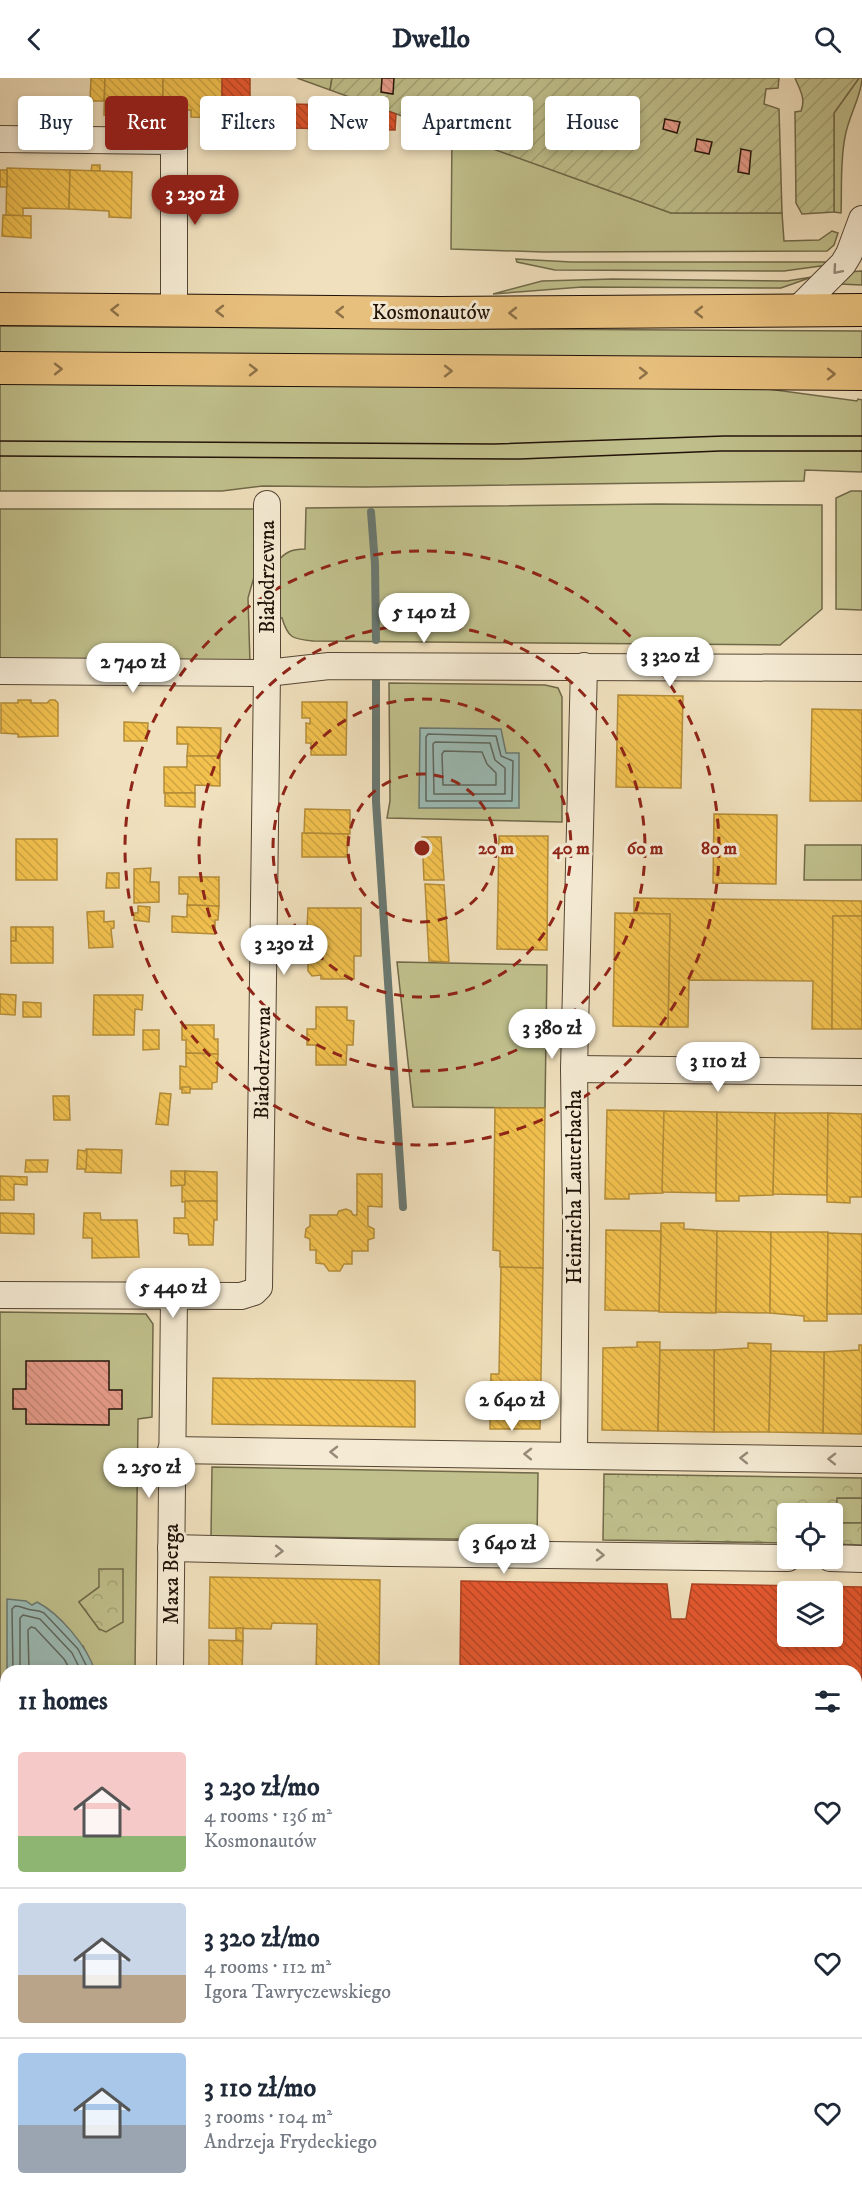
<!DOCTYPE html>
<html lang="en">
<head>
<meta charset="utf-8">
<style>
  :root { --surface:#fff; --page:#f6f6f7; --text:#1f2937; --muted:#747a83; --line:#e0e1e3; --accent:#8f2418 }
  body { margin:0; font-family:"IM FELL DW Pica",serif; background:var(--page); color:var(--text); height:100vh; display:flex; flex-direction:column; font-size:22px; white-space:nowrap }
  * { box-sizing:border-box; margin:0 }
  p { font-size:20px; color:var(--muted) }
  .icon { flex:none; width:33px; height:33px; fill:none; stroke:currentColor; stroke-width:2; stroke-linecap:round; stroke-linejoin:round }
  .map { position:relative; flex:1; overflow:hidden }
  .details { position:absolute; left:0px; top:1587px; width:862px; height:536px; display:flex; flex-direction:column; background:var(--surface); border-radius:18px 18px 0 0; box-shadow:0 3px 9px #0003 }
  .details>* { flex:none }
  .top-card { position:absolute; left:18px; top:18px; width:826px; height:54px; display:flex; gap:12px }
  .buttons { position:absolute; left:777px; top:1425px; display:grid; gap:12px }
  .buttons a { display:grid; place-items:center; width:66px; height:66px; border-radius:6px; background:var(--surface); box-shadow:0 3px 9px #0003; font-size:30px }
  .price { position:absolute; translate:-50% -51px; padding:0 14px; border-radius:21px; background:#fff; color:#222; font-size:20px; line-height:39px; filter:drop-shadow(0 2px 3px #0008) }
  .price::after { content:''; position:absolute; left:50%; top:36px; width:18px; height:14px; margin-left:-9px; background:inherit; clip-path:polygon(0 0,100% 0,50% 100%) }
  .price.on { background:var(--accent); color:#fff }
  ul { padding:0; list-style:none }
  li { display:flex; align-items:center; gap:18px; height:150px; padding:0 18px }
  li+li { border-top:2px solid var(--line) }
  li span { display:grid; place-items:center; flex:none; width:168px; height:120px; border-radius:6px; color:#555 }
  li>.icon { margin-inline-start:auto }
  span .icon { width:72px; height:72px; fill:#fffc; stroke-width:1 }
  li b { font-size:26px }
  h2 { display:flex; justify-content:space-between; align-items:center; height:72px; padding:0 18px; font-size:26px }
  .tag { padding:0 21px; border-radius:6px; background:var(--surface); box-shadow:0 3px 9px #0003; font-size:21px; line-height:54px }
  .tag.on { background:var(--accent); color:#fff }
  header { display:flex; justify-content:space-between; align-items:center; height:78px; padding:0 18px; background:var(--surface); font-size:27px; font-weight:700 }
  .map>svg:first-child { display:block }
  .grass { fill:#c0c08c; stroke:#70694a; stroke-width:1.5; fill-rule:evenodd }
  .park { fill:url(#park-crowns); stroke:#70694a; stroke-width:1.5 }
  .garden { fill:url(#garden-furrows); stroke:#70694a; stroke-width:1.5 }
  .water { fill:#9bbcb6; stroke:#6a7870; stroke-width:1.5 }
  .homes { fill:url(#homes-back-hatch); stroke:#b38c39; stroke-width:1.5 }
  .shops { fill:url(#shops-back-hatch); stroke:#aa4223; stroke-width:1.5; fill-rule:evenodd }
  .lines { fill:none; stroke-linecap:round; stroke-linejoin:round }
  .shore { stroke:#5e675f; stroke-width:1.5 }
  .stream { stroke:#6a7870; stroke-width:8 }
  .building { fill:url(#building-back-hatch); stroke:#211208; stroke-width:1.5 }
  .minor-casing { stroke:#554635; stroke-width:28 }
  .major-casing { stroke:#211208; stroke-width:34 }
  .minor { stroke:#f5ebd4; stroke-width:26 }
  .major { stroke:#e8c07e; stroke-width:32 }
  .tram { stroke:#211208; stroke-width:1.5 }
  .oneway { stroke:#968978 }
  .oneway2 { stroke:#8e7249 }
  .ring { fill:none; stroke:#8f2418; stroke-width:3; stroke-dasharray:10 8 }
  .labels { text-anchor:middle; stroke-width:6; stroke-linejoin:round; paint-order:stroke }
  .street-label { font-size:21px; fill:#211208; stroke:#f5ebd4 }
  .centre { fill:#8f2418; stroke:#f5ebd4; stroke-width:3 }
  .ring-label { font-size:18px; text-anchor:middle; font-weight:bold; fill:#8f2418; stroke:#f5ebd4; stroke-width:6; stroke-linejoin:round; paint-order:stroke }
</style>
</head>
<body>
<header><svg class="icon" aria-label="back" viewBox="0 0 24 24"><path d="M15 5l-7 7 7 7"/></svg>Dwello<svg class="icon" aria-label="search" viewBox="0 0 24 24"><circle cx="10" cy="10" r="6"/><path d="M15 15l6 6"/></svg></header>
<div class="map">
<svg width="862" height="2122" viewBox="0 0 862 2122">
  <defs>
    <pattern id="park-crowns" width="20" height="18" patternUnits="userSpaceOnUse" patternTransform="scale(1.5)"><rect width="20" height="18" fill="#c0c08c"/><path d="M2 6a3 3 0 1 1 6 0M12 15a3 3 0 1 1 6 0" fill="none" stroke="#a5a477"/></pattern>
    <pattern id="garden-furrows" width="10" height="10" patternUnits="userSpaceOnUse" patternTransform="scale(1.5)"><rect width="10" height="10" fill="#c0c08c"/><path d="M-1 1l2-2M0 10L10 0M9 11l2-2" fill="none" stroke="#a5a477"/></pattern>
    <pattern id="homes-back-hatch" width="6" height="6" patternUnits="userSpaceOnUse" patternTransform="scale(1.5)"><rect width="6" height="6" fill="#f2c14e"/><path d="M-1 5l2 2M0 0l6 6M5-1l2 2" fill="none" stroke="#cfa543"/></pattern>
    <pattern id="shops-back-hatch" width="6" height="6" patternUnits="userSpaceOnUse" patternTransform="scale(1.5)"><rect width="6" height="6" fill="#e4572e"/><path d="M-1 5l2 2M0 0l6 6M5-1l2 2" fill="none" stroke="#b84725"/></pattern>
    <pattern id="building-back-hatch" width="6" height="6" patternUnits="userSpaceOnUse" patternTransform="scale(1.5)"><rect width="6" height="6" fill="#e99d8c"/><path d="M-1 5l2 2M0 0l6 6M5-1l2 2" fill="none" stroke="#c88677"/></pattern>
  </defs>
  <rect width="100%" height="100%" fill="#f0e0bd"/>
  <filter id="stains"><feTurbulence type="fractalNoise" baseFrequency=".00333" numOctaves="4"/><feColorMatrix values="0 0 0 0 .2 0 0 0 0 .09 0 0 0 0 .02 0 0 0 .5 -.17"/></filter>
  <radialGradient id="worn" r=".72"><stop offset=".6" stop-color="#630" stop-opacity="0"/><stop offset="1" stop-color="#630" stop-opacity=".3"/></radialGradient>
  <!-- grass -->
  <g class="grass">
    <polygon points="297,0 332,0 330,12"/>
    <path d="M859,0h3c0,17 -14,39 -17,59 -5,25 -3,51 -4,76l-7,-1v-99z"/>
    <polygon points="452,56 671,135 782,135 784,163 819,162 832,153 838,155 834,167 827,173 543,174 451,171"/>
    <polygon points="516,181 571,184 832,184 828,187 784,193 555,192 517,184"/>
    <polygon points="862,193 862,207 840,206 848,194"/>
    <polygon points="812,199 781,210 582,209 493,216 542,203 613,201 787,203"/>
    <polygon points="0,248 862,253 862,281 0,276"/>
    <polygon points="0,306 768,311 857,323 858,321 862,322 862,394 805,392 804,403 365,409 263,408 222,413 0,413"/>
    <polygon points="851,413 862,413 862,532 836,531 836,420"/>
    <path d="M657,426l165,1v104l-42,36 -467,-4c-21,-2 -25,-3 -31,-23l-7,-1 2,-55c8,-10 15,-13 28,-13l1,-41z"/>
    <polygon points="0,431 255,431 254,499 248,520 250,585 0,583"/>
    <polygon points="389,605 545,607 558,610 562,619 562,744 387,740 390,723"/>
    <polygon points="805,767 862,767 862,802 804,802"/>
    <polygon points="397,884 547,887 545,1030 413,1029"/>
    <path d="M0,1234l146,2 7,10 -1,93 -14,2 -3,252h-40l-12,-25 -77,25v126h-6zM99,1509v42l-20,-27z"/>
    <polygon points="212,1389 538,1395 537,1462 211,1458"/>
    <rect x="836" y="1420" width="26" height="25"/>
    <polygon points="857,1823 862,1823 862,2052 856,2052"/>
  </g>
  <!-- park -->
  <g class="park">
    <polygon points="604,1396 862,1400 862,1420 837,1420 836,1445 862,1445 862,1427 862,1467 833,1466 832,1436 788,1436 787,1465 603,1462"/>
    <polygon points="99,1491 123,1491 123,1544 106,1554 99,1551 79,1524 99,1509"/>
    <polygon points="0,1801 6,1801 6,2116 134,2116 134,2122 0,2122"/>
  </g>
  <!-- garden -->
  <g class="garden">
    <polygon points="332,0 779,0 778,10 766,11 764,26 779,31 782,135 671,135 330,12"/>
    <path d="M795,0h64l-25,35v99l-32,2 -6,-11 -1,-91 6,-1c5,-12 -1,-21 -6,-33z"/>
  </g>
  <!-- water -->
  <g class="water">
    <polygon points="420,650 501,651 506,675 519,675 519,730 419,730"/>
    <path d="M7,1521l19,2 6,4 5,-3c23,12 50,44 58,69h-88z"/>
  </g>
  <!-- homes -->
  <g class="homes">
    <polygon points="91,0 105,0 104,23 90,23"/>
    <polygon points="105,0 163,0 163,32 134,30 134,37 104,37"/>
    <polygon points="163,0 222,0 222,40 191,39 191,32 163,32"/>
    <polygon points="92,87 100,87 100,93 91,93"/>
    <polygon points="7,90 70,92 69,131 23,130 23,138 6,137"/>
    <rect x="0" y="92" width="7" height="17"/>
    <polygon points="70,92 132,94 131,140 109,139 109,133 69,131"/>
    <polygon points="3,137 31,138 31,160 2,158"/>
    <polygon points="618,617 683,618 681,710 616,709"/>
    <polygon points="18,622 31,622 31,625 47,625 50,622 55,622 58,625 58,658 18,659 18,656 1,655 1,625 18,625"/>
    <polygon points="302,624 347,624 346,677 311,677 311,665 306,665 306,645 310,646 310,640 302,640"/>
    <polygon points="812,631 862,632 862,723 810,723"/>
    <polygon points="124,644 148,645 147,663 124,663"/>
    <polygon points="177,649 221,650 220,678 187,678 188,666 177,666"/>
    <polygon points="187,678 220,678 220,708 195,707 195,715 164,715 164,689 187,689"/>
    <polygon points="165,715 195,715 195,729 165,728"/>
    <polygon points="305,731 350,732 350,756 304,755"/>
    <polygon points="714,736 777,737 776,806 713,805"/>
    <polygon points="302,755 348,756 347,779 302,779"/>
    <polygon points="499,758 548,758 547,872 497,871"/>
    <polygon points="422,759 441,759 444,802 424,802"/>
    <rect x="16" y="761" width="41" height="41"/>
    <polygon points="151,790 150,804 159,804 159,824 134,825 134,791"/>
    <polygon points="107,795 119,795 119,810 106,810"/>
    <polygon points="179,799 219,799 219,828 187,827 188,816 179,816"/>
    <polygon points="425,806 444,807 449,884 429,883"/>
    <polygon points="634,820 862,823 862,838 833,838 832,951 812,951 813,903 689,902 688,949 668,949 670,836 634,835"/>
    <polygon points="187,827 219,828 218,842 215,842 215,856 172,854 172,838 187,839"/>
    <polygon points="138,828 150,829 149,844 134,842 134,835 138,835"/>
    <polygon points="308,830 361,830 361,878 354,878 354,901 321,901 321,897 312,898 308,893 308,885 312,881 312,854 307,850"/>
    <polygon points="104,833 104,844 114,843 114,850 111,851 113,869 89,870 87,834"/>
    <polygon points="615,835 670,836 668,949 613,948"/>
    <polygon points="833,838 862,838 862,951 832,951"/>
    <rect x="11" y="849" width="5" height="14"/>
    <polygon points="16,849 53,849 53,885 11,885 11,863 16,863"/>
    <polygon points="0,916 16,917 15,937 0,936"/>
    <polygon points="94,917 143,917 142,932 135,931 134,957 93,957"/>
    <polygon points="23,924 41,925 41,939 23,939"/>
    <polygon points="316,929 347,929 347,942 354,943 353,967 347,967 346,987 316,987 316,967 307,967 307,951 316,951"/>
    <polygon points="182,947 214,947 214,961 218,961 218,976 186,975 186,962 182,962"/>
    <polygon points="143,952 159,952 159,971 143,972"/>
    <polygon points="186,975 218,976 217,1004 212,1005 212,1011 180,1011 180,988 186,989"/>
    <rect x="182" y="1009" width="8" height="6"/>
    <polygon points="160,1015 171,1016 168,1047 156,1046"/>
    <polygon points="53,1018 69,1018 70,1042 54,1042"/>
    <polygon points="495,1030 545,1030 543,1190 500,1189 500,1173 493,1172"/>
    <polygon points="607,1032 664,1033 663,1115 629,1116 629,1121 605,1121"/>
    <polygon points="664,1033 717,1034 716,1115 662,1114"/>
    <polygon points="717,1034 775,1035 773,1117 739,1118 739,1123 716,1123"/>
    <polygon points="775,1035 828,1035 827,1117 773,1116"/>
    <polygon points="828,1035 862,1036 862,1119 850,1119 850,1125 827,1124"/>
    <polygon points="86,1071 122,1072 121,1095 85,1094"/>
    <polygon points="78,1072 87,1073 86,1091 77,1091"/>
    <polygon points="26,1082 48,1082 47,1094 25,1094"/>
    <polygon points="171,1093 185,1093 185,1107 171,1108"/>
    <polygon points="185,1093 217,1094 217,1123 182,1124 182,1108 185,1107"/>
    <polygon points="357,1096 382,1096 382,1129 368,1128 368,1148 374,1151 374,1160 368,1162 368,1173 352,1173 352,1186 344,1186 340,1193 329,1193 324,1186 316,1185 316,1172 310,1172 310,1161 305,1159 306,1151 310,1148 310,1137 337,1137 339,1133 346,1131 351,1133 353,1137 357,1137"/>
    <polygon points="0,1098 27,1099 27,1107 14,1106 14,1122 0,1122"/>
    <polygon points="185,1123 217,1123 217,1142 214,1142 213,1167 189,1167 188,1156 174,1155 174,1140 185,1140"/>
    <polygon points="0,1135 34,1136 34,1156 0,1155"/>
    <polygon points="84,1135 100,1135 101,1142 137,1142 139,1179 92,1180 92,1160 83,1160"/>
    <polygon points="661,1145 684,1145 684,1151 717,1153 716,1235 659,1234"/>
    <polygon points="606,1152 661,1153 659,1233 605,1232"/>
    <polygon points="717,1153 771,1154 770,1235 716,1234"/>
    <polygon points="771,1154 828,1154 827,1243 804,1243 804,1238 770,1235"/>
    <polygon points="828,1155 862,1156 862,1236 827,1236"/>
    <polygon points="501,1189 543,1190 540,1351 490,1351 491,1296 499,1296"/>
    <polygon points="637,1264 660,1264 658,1353 602,1352 603,1270 637,1269"/>
    <polygon points="748,1265 771,1266 769,1354 714,1354 714,1272 748,1270"/>
    <polygon points="859,1267 862,1267 862,1356 823,1355 824,1274 859,1272"/>
    <polygon points="660,1272 714,1272 714,1354 658,1353"/>
    <polygon points="771,1273 824,1274 823,1355 769,1354"/>
    <polygon points="213,1300 415,1303 415,1349 212,1346"/>
    <polygon points="210,1499 380,1502 379,1593 316,1593 317,1546 272,1545 271,1551 209,1550"/>
    <polygon points="236,1550 243,1550 243,1563 236,1562"/>
    <polygon points="209,1562 243,1563 242,1593 209,1593"/>
    <rect x="233" y="2116" width="42" height="6"/>
    <polygon points="356,2117 380,2118 380,2122 356,2122"/>
    <polygon points="400,2118 434,2119 436,2122 400,2122"/>
    <polygon points="295,2119 314,2120 314,2122 295,2122"/>
    <polygon points="478,2119 535,2120 535,2122 478,2122"/>
  </g>
  <!-- shops -->
  <g class="shops">
    <rect x="222" y="0" width="28" height="32"/>
    <polygon points="338,22 356,22 396,36 395,52 289,50 290,26 338,27"/>
    <path d="M461,1503l206,3 4,35h15l6,-35 170,3v97h-6v-13h-396zM788,1514h44v44h-44z"/>
    <rect x="856" y="1621" width="6" height="110"/>
  </g>
  <g class="lines">
    <!-- shore -->
    <g class="shore">
      <polygon points="428,656 496,658 501,678 513,683 512,723 426,723 426,659"/>
      <polygon points="435,664 490,665 495,682 505,690 505,716 434,716 433,666"/>
      <polygon points="444,673 482,674 487,686 496,695 496,707 443,707 442,676"/>
      <path d="M13,1593l-1,-62 3,-3c7,0 12,4 17,4 5,1 6,0 12,3l34,36 11,22"/>
      <polyline points="20,1593 20,1540 23,1537 40,1541 72,1575 81,1593"/>
      <polyline points="29,1593 28,1552 31,1549 35,1550 64,1581 71,1593"/>
    </g>
    <!-- stream -->
    <g class="stream">
      <polyline points="371,434 375,486 376,562"/>
      <polyline points="376,603 376,724 403,1129"/>
    </g>
  </g>
  <!-- building -->
  <g class="building">
    <polygon points="382,0 394,0 393,16 381,14"/>
    <polygon points="665,41 680,44 677,55 663,51"/>
    <polygon points="626,52 637,55 634,70 623,67"/>
    <polygon points="697,61 712,64 709,76 695,73"/>
    <polygon points="741,71 751,73 749,96 738,94"/>
    <polygon points="26,1283 109,1283 109,1312 122,1312 122,1331 109,1331 109,1347 26,1346 26,1331 13,1331 13,1311 26,1311"/>
  </g>
  <g class="lines">
    <defs>
      <g id="minor">
        <polyline points="0,61 174,63 174,233"/>
        <polyline points="796,233 843,186 849,176 862,141"/>
        <polyline points="0,593 267,595 329,588 862,590"/>
        <polyline points="574,991 862,994"/>
        <polyline points="0,1217 241,1218 254,1214 259,1209 267,595 267,426"/>
        <polyline points="171,1372 862,1382"/>
        <polyline points="574,1377 576,1145 574,991 584,588"/>
        <polyline points="171,1470 391,1475 788,1480"/>
        <polyline points="830,1480 862,1481"/>
        <polyline points="170,1593 174,1219"/>
        <polyline points="0,1760 6,1760"/>
        <polyline points="856,1773 862,1773"/>
        <polyline points="162,2122 162,2116"/>
      </g>
      <g id="major">
        <polyline points="0,231 440,235 862,232"/>
        <polyline points="0,290 862,296"/>
      </g>
    </defs>
    <!-- minor casing -->
    <use href="#minor" class="minor-casing"/>
    <!-- major casing -->
    <use href="#major" class="major-casing"/>
    <!-- minor -->
    <use href="#minor" class="minor"/>
    <!-- major -->
    <use href="#major" class="major"/>
    <!-- tram -->
    <g class="tram">
      <polyline points="0,363 494,366 724,358 862,358"/>
      <polyline points="0,378 520,381 720,373 862,373"/>
    </g>
  </g>
  <!-- one-way arrows -->
  <defs><path id="oneway-chevron" d="M-2-3.5L2.5 0L-2 3.5" fill="none" stroke-width="1.6" stroke-linecap="round" stroke-linejoin="round" transform="scale(1.5)"/></defs>
  <g class="oneway">
    <use href="#oneway-chevron" transform="translate(837 192) rotate(131)"/>
    <use href="#oneway-chevron" transform="translate(334 1374) rotate(-179)"/>
    <use href="#oneway-chevron" transform="translate(528 1376) rotate(-179)"/>
    <use href="#oneway-chevron" transform="translate(744 1380) rotate(-179)"/>
    <use href="#oneway-chevron" transform="translate(832 1381) rotate(-179)"/>
    <use href="#oneway-chevron" transform="translate(279 1473) rotate(1)"/>
    <use href="#oneway-chevron" transform="translate(600 1477) rotate(1)"/>
  </g>
  <g class="oneway2">
    <use href="#oneway-chevron" transform="translate(115 232) rotate(-179)"/>
    <use href="#oneway-chevron" transform="translate(220 233) rotate(180)"/>
    <use href="#oneway-chevron" transform="translate(340 234) rotate(-180)"/>
    <use href="#oneway-chevron" transform="translate(699 234) rotate(180)"/>
    <use href="#oneway-chevron" transform="translate(513 235) rotate(180)"/>
    <use href="#oneway-chevron" transform="translate(58 291)"/>
    <use href="#oneway-chevron" transform="translate(253 292)"/>
    <use href="#oneway-chevron" transform="translate(448 293)"/>
    <use href="#oneway-chevron" transform="translate(643 295)"/>
    <use href="#oneway-chevron" transform="translate(831 296)"/>
  </g>
  <!-- distance rings -->
  <g class="ring">
    <circle cx="422" cy="770" r="74"/>
    <circle cx="422" cy="770" r="149"/>
    <circle cx="422" cy="770" r="223"/>
    <circle cx="422" cy="770" r="297"/>
  </g>
  <g class="labels">
    <!-- street labels -->
    <g class="street-label">
      <text x="431" y="241">Kosmonautów</text>
      <text transform="translate(267 499) rotate(-90)" y="7">Białodrzewna</text>
      <text transform="translate(262 985) rotate(-89)" y="7">Białodrzewna</text>
      <text transform="translate(574 1109) rotate(-90)" y="7">Heinricha Lauterbacha</text>
      <text transform="translate(171 1496) rotate(-90)" y="7">Maxa Berga</text>
    </g>
  </g>
  <circle cx="422" cy="770" r="9" class="centre"/>
  <g class="ring-label">
    <text x="496" y="776">20 m</text>
    <text x="571" y="776">40 m</text>
    <text x="645" y="776">60 m</text>
    <text x="719" y="776">80 m</text>
  </g>
  <rect width="100%" height="100%" filter="url(#stains)"/>
  <rect width="100%" height="100%" fill="url(#worn)"/>
</svg>
<div class="buttons">
<a><svg class="icon" aria-label="locate" viewBox="0 0 24 24"><circle cx="12" cy="12" r="6"/><path d="M12 2v4M12 18v4M2 12h4M18 12h4"/></svg></a>
<a><svg class="icon" aria-label="layers" viewBox="0 0 24 24"><path d="M12 4l9 5-9 5-9-5zM3 14l9 5 9-5"/></svg></a>
</div>
<b class="price on" style="left:195px;top:148px">3 230 zł</b>
<b class="price" style="left:424px;top:566px">5 140 zł</b>
<b class="price" style="left:670px;top:610px">3 320 zł</b>
<b class="price" style="left:133px;top:616px">2 740 zł</b>
<b class="price" style="left:284px;top:898px">3 230 zł</b>
<b class="price" style="left:552px;top:982px">3 380 zł</b>
<b class="price" style="left:718px;top:1015px">3 110 zł</b>
<b class="price" style="left:173px;top:1241px">5 440 zł</b>
<b class="price" style="left:512px;top:1354px">2 640 zł</b>
<b class="price" style="left:149px;top:1421px">2 250 zł</b>
<b class="price" style="left:504px;top:1497px">3 640 zł</b>
<div class="top-card">
<a class="tag">Buy</a>
<a class="tag on">Rent</a>
<a class="tag">Filters</a>
<a class="tag">New</a>
<a class="tag">Apartment</a>
<a class="tag">House</a>
</div>
<section class="details">
<h2>11 homes<svg class="icon" aria-label="filters" viewBox="0 0 24 24"><path d="M4 7h16M4 17h16"/><circle cx="9" cy="7" r="2"/><circle cx="15" cy="17" r="2"/></svg></h2>
<ul>
<li><span style="background:linear-gradient(#f6c9c9 70%,#8fb573 0)"><svg class="icon" aria-label="home" viewBox="0 0 24 24"><path d="M3 11l9-7 9 7M6 9v11h12V9"/></svg></span><div><b>3 230 zł/mo</b><p>4 rooms · 136 m²</p><p>Kosmonautów</p></div><svg class="icon" aria-label="heart" viewBox="0 0 24 24"><path d="M12 20l-8-8c-3-5 5-10 8-4 3-6 11-1 8 4z"/></svg></li>
<li><span style="background:linear-gradient(#c9d6e8 60%,#b9a48a 0)"><svg class="icon" aria-label="home" viewBox="0 0 24 24"><path d="M3 11l9-7 9 7M6 9v11h12V9"/></svg></span><div><b>3 320 zł/mo</b><p>4 rooms · 112 m²</p><p>Igora Tawryczewskiego</p></div><svg class="icon" aria-label="heart" viewBox="0 0 24 24"><path d="M12 20l-8-8c-3-5 5-10 8-4 3-6 11-1 8 4z"/></svg></li>
<li><span style="background:linear-gradient(#a9c7e8 60%,#9aa5b1 0)"><svg class="icon" aria-label="home" viewBox="0 0 24 24"><path d="M3 11l9-7 9 7M6 9v11h12V9"/></svg></span><div><b>3 110 zł/mo</b><p>3 rooms · 104 m²</p><p>Andrzeja Frydeckiego</p></div><svg class="icon" aria-label="heart" viewBox="0 0 24 24"><path d="M12 20l-8-8c-3-5 5-10 8-4 3-6 11-1 8 4z"/></svg></li>
</ul>
</section>
</div>
</body>
</html>
